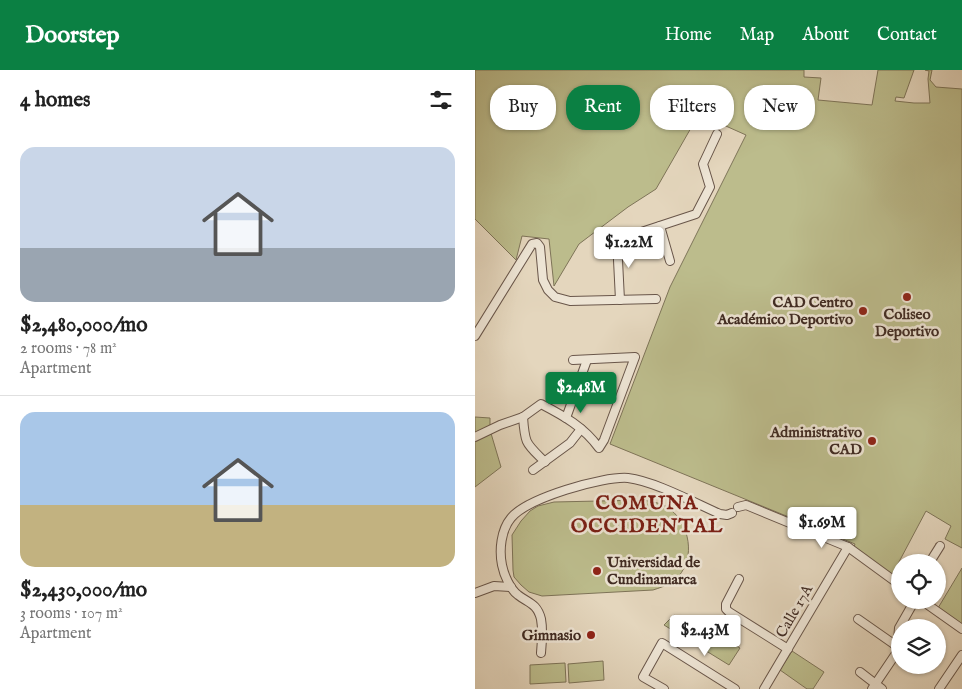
<!DOCTYPE html>
<html lang="en">
<head>
<meta charset="utf-8">
<style>
  :root { --surface:#fff; --page:#f2f2f2; --text:#222; --muted:#767676; --line:#e0e0e0; --accent:#0b8043 }
  body { margin:0; font-family:"IM FELL English",serif; background:var(--page); color:var(--text); height:100vh; display:flex; flex-direction:column; font-size:19px; white-space:nowrap }
  * { box-sizing:border-box; margin:0 }
  p { font-size:16px; color:var(--muted) }
  .icon { flex:none; width:28px; height:28px; fill:none; stroke:currentColor; stroke-width:2; stroke-linecap:round; stroke-linejoin:round }
  .map { position:relative; flex:1; overflow:hidden }
  .drawer { display:flex; flex-direction:column; background:var(--surface); width:475px }
  .drawer>* { flex:none }
  .banner { position:absolute; left:15px; top:15px; width:396px; height:45px; display:flex; gap:10px }
  .buttons { position:absolute; left:416px; top:484px; display:grid; gap:10px }
  .buttons a { display:grid; place-items:center; width:55px; height:55px; border-radius:50%; background:var(--surface); box-shadow:0 1px 4px #0004; font-size:25px }
  .price { position:absolute; translate:-50% -42px; padding:0 11px; border-radius:5px; background:#fff; color:#222; font-size:16px; line-height:32px; filter:drop-shadow(0 1px 2px #0008) }
  .price::after { content:''; position:absolute; left:50%; top:30px; width:15px; height:11px; margin-left:-8px; background:inherit; clip-path:polygon(0 0,100% 0,50% 100%) }
  .price.active { background:var(--accent); color:#fff }
  ul { padding:0; list-style:none }
  li { display:grid; align-content:center; gap:10px; height:265px; padding:0 20px }
  li+li { border-top:1px solid var(--line) }
  li span { display:grid; place-items:center; height:155px; border-radius:15px; color:#555 }
  li>.icon { margin-inline-start:auto }
  span .icon { width:90px; height:90px; fill:#fffc; stroke-width:1 }
  li b { font-size:21px }
  h2 { display:flex; justify-content:space-between; align-items:center; height:60px; padding:0 20px; font-size:21px }
  .pill { padding:0 18px; border-radius:20px; background:var(--surface); box-shadow:0 1px 4px #0004; font-size:18px; line-height:45px }
  .pill.active { background:var(--accent); color:#fff }
  header { display:flex; align-items:center; gap:30px; box-sizing:border-box; height:70px; padding:0 25px; background:var(--accent); color:#fff }
  header strong { font-size:24px }
  nav { display:flex; gap:28px; margin-inline-start:auto; font-size:18px }
  main { display:flex; flex:1; min-height:0 }
  .map>svg:first-child { display:block }
  .green { fill:#bcbc8c; stroke:#7e7458 }
  .lines { fill:none; stroke-linecap:round; stroke-linejoin:round }
  .minor-casing { stroke:#69564a; stroke-width:10 }
  .minor { stroke:#ede4d4; stroke-width:8 }
  .poi-dot { fill:#8f2418; stroke:#ede4d4; stroke-width:2 }
  .labels { text-anchor:middle; stroke-width:5; stroke-linejoin:round; paint-order:stroke }
  .poi-label { font-size:15px; font-weight:bold; fill:#402b23; stroke:#ede4d4; text-anchor:end }
  .street-label { font-size:15px; fill:#402b23; stroke:#ede4d4 }
  .district-label { font-size:20px; font-weight:bold; letter-spacing:1px; fill:#7a1f14; stroke:#ede4d4 }
</style>
</head>
<body>
<header>
<strong>Doorstep</strong>
<nav><a>Home</a><a>Map</a><a>About</a><a>Contact</a></nav>
</header>
<main>
<section class="drawer">
<h2>4 homes<svg class="icon" aria-label="filters" viewBox="0 0 24 24"><path d="M4 7h16M4 17h16"/><circle cx="9" cy="7" r="2"/><circle cx="15" cy="17" r="2"/></svg></h2>
<ul>
<li><span style="background:linear-gradient(#c9d6e8 65%,#9aa5b1 0)"><svg class="icon" aria-label="home" viewBox="0 0 24 24"><path d="M3 11l9-7 9 7M6 9v11h12V9"/></svg></span><div><b>$2,480,000/mo</b><p>2 rooms · 78 m²</p><p>Apartment</p></div></li>
<li><span style="background:linear-gradient(#a9c7e8 60%,#c2b280 0)"><svg class="icon" aria-label="home" viewBox="0 0 24 24"><path d="M3 11l9-7 9 7M6 9v11h12V9"/></svg></span><div><b>$2,430,000/mo</b><p>3 rooms · 107 m²</p><p>Apartment</p></div></li>
</ul>
</section>
<div class="map">
<svg width="487" height="619" viewBox="0 0 487 619">
  <rect width="100%" height="100%" fill="#e4d6bd"/>
  <filter id="stains"><feTurbulence type="fractalNoise" baseFrequency=".004" numOctaves="4"/><feColorMatrix values="0 0 0 0 .2 0 0 0 0 .09 0 0 0 0 .02 0 0 0 .5 -.17"/></filter>
  <radialGradient id="worn" r=".72"><stop offset=".6" stop-color="#630" stop-opacity="0"/><stop offset="1" stop-color="#630" stop-opacity=".3"/></radialGradient>
  <!-- green -->
  <g class="green">
    <polygon points="0,0 329,0 329,7 346,8 343,30 397,35 403,0 439,0 429,28 421,27 420,31 439,33 455,33 453,9 454,1 450,0 457,0 455,10 461,17 487,19 487,478 470,469 476,456 451,441 417,505 379,477 380,474 135,374 195,217 271,65 224,44 181,119 153,137 104,174 79,216 74,169 47,166 41,190 0,149"/>
    <polygon points="0,347 15,348 15,360 26,397 0,417"/>
    <path d="M169,430c6,2 13,2 19,5 22,10 32,42 21,63 -6,13 -18,18 -31,22l-111,6 -13,-4 -8,-7 -7,-8 -1,-7 -1,-35 9,-14 9,-10 8,-5 16,-4z"/>
    <polygon points="487,498 487,556 463,538"/>
    <polygon points="199,545 231,568 237,562 265,578 254,595 189,555"/>
    <polygon points="317,581 349,602 338,619 332,619 305,600"/>
    <polygon points="128,591 129,610 94,613 93,594"/>
    <polygon points="90,593 91,612 55,614 55,595"/>
  </g>
  <g class="lines">
    <defs>
      <g id="minor">
        <polyline points="185,156 195,191"/>
        <polyline points="145,230 142,170 221,144 235,117 228,94 242,64"/>
        <polyline points="0,266 57,174 62,173 65,177 68,210 73,220 80,227 95,231 181,229"/>
        <path d="M48,347c2,28 3,26 22,45"/>
        <polyline points="91,348 112,290"/>
        <path d="M0,367l25,-12 23,-8 18,-13c23,12 43,23 58,44l5,-8 31,-83 -62,3"/>
        <polyline points="58,400 95,373 106,359"/>
        <polyline points="263,437 271,435 373,477 425,515"/>
        <polyline points="455,492 465,476"/>
        <polyline points="264,509 251,534 251,539 254,542 313,579"/>
        <polyline points="0,523 19,516 36,517"/>
        <polyline points="446,530 487,559"/>
        <polyline points="383,549 423,577"/>
        <path d="M66,583c1,-11 2,-23 0,-34 -4,-16 -13,-16 -23,-24 -8,-6 -14,-20 -16,-30 -3,-15 -1,-35 9,-47 16,-20 92,-42 117,-40 26,3 67,25 92,36l7,1 5,-2"/>
        <polyline points="385,602 407,619"/>
        <polyline points="189,619 168,607 187,573 260,619"/>
        <polyline points="289,619 373,477"/>
        <polyline points="397,619 422,582 424,558 440,530"/>
        <polyline points="464,619 487,585"/>
      </g>
    </defs>
    <!-- minor casing -->
    <use href="#minor" class="minor-casing"/>
    <!-- minor -->
    <use href="#minor" class="minor"/>
  </g>
  <!-- markers -->
  <g class="poi-dot">
    <circle cx="432" cy="227" r="5"/>
    <circle cx="388" cy="241" r="5"/>
    <circle cx="397" cy="371" r="5"/>
    <circle cx="122" cy="501" r="5"/>
    <circle cx="116" cy="565" r="5"/>
  </g>
  <g class="labels">
    <!-- poi labels -->
    <g class="poi-label">
      <text x="378" y="237">CAD Centro<tspan x="378" dy="17">Académico Deportivo</tspan></text>
      <text x="432" y="249" text-anchor="middle">Coliseo<tspan x="432" dy="17">Deportivo</tspan></text>
      <text x="387" y="367">Administrativo<tspan x="387" dy="17">CAD</tspan></text>
      <text x="132" y="497" text-anchor="start">Universidad de<tspan x="132" dy="17">Cundinamarca</tspan></text>
      <text x="106" y="570">Gimnasio</text>
    </g>
    <!-- street labels -->
    <g class="street-label">
      <text transform="translate(319 541) rotate(-60)" y="5">Calle 17A</text>
    </g>
    <!-- district labels -->
    <g class="district-label">
      <text x="172" y="439">COMUNA<tspan x="172" dy="23">OCCIDENTAL</tspan></text>
    </g>
  </g>
  <rect width="100%" height="100%" filter="url(#stains)"/>
  <rect width="100%" height="100%" fill="url(#worn)"/>
</svg>
<div class="buttons">
<a><svg class="icon" aria-label="locate" viewBox="0 0 24 24"><circle cx="12" cy="12" r="6"/><path d="M12 2v4M12 18v4M2 12h4M18 12h4"/></svg></a>
<a><svg class="icon" aria-label="layers" viewBox="0 0 24 24"><path d="M12 4l9 5-9 5-9-5zM3 14l9 5 9-5"/></svg></a>
</div>
<b class="price" style="left:154px;top:199px">$1.22M</b>
<b class="price active" style="left:106px;top:344px">$2.48M</b>
<b class="price" style="left:347px;top:479px">$1.69M</b>
<b class="price" style="left:230px;top:587px">$2.43M</b>
<div class="banner">
<a class="pill">Buy</a>
<a class="pill active">Rent</a>
<a class="pill">Filters</a>
<a class="pill">New</a>
</div>
</div>
</main>
</body>
</html>
